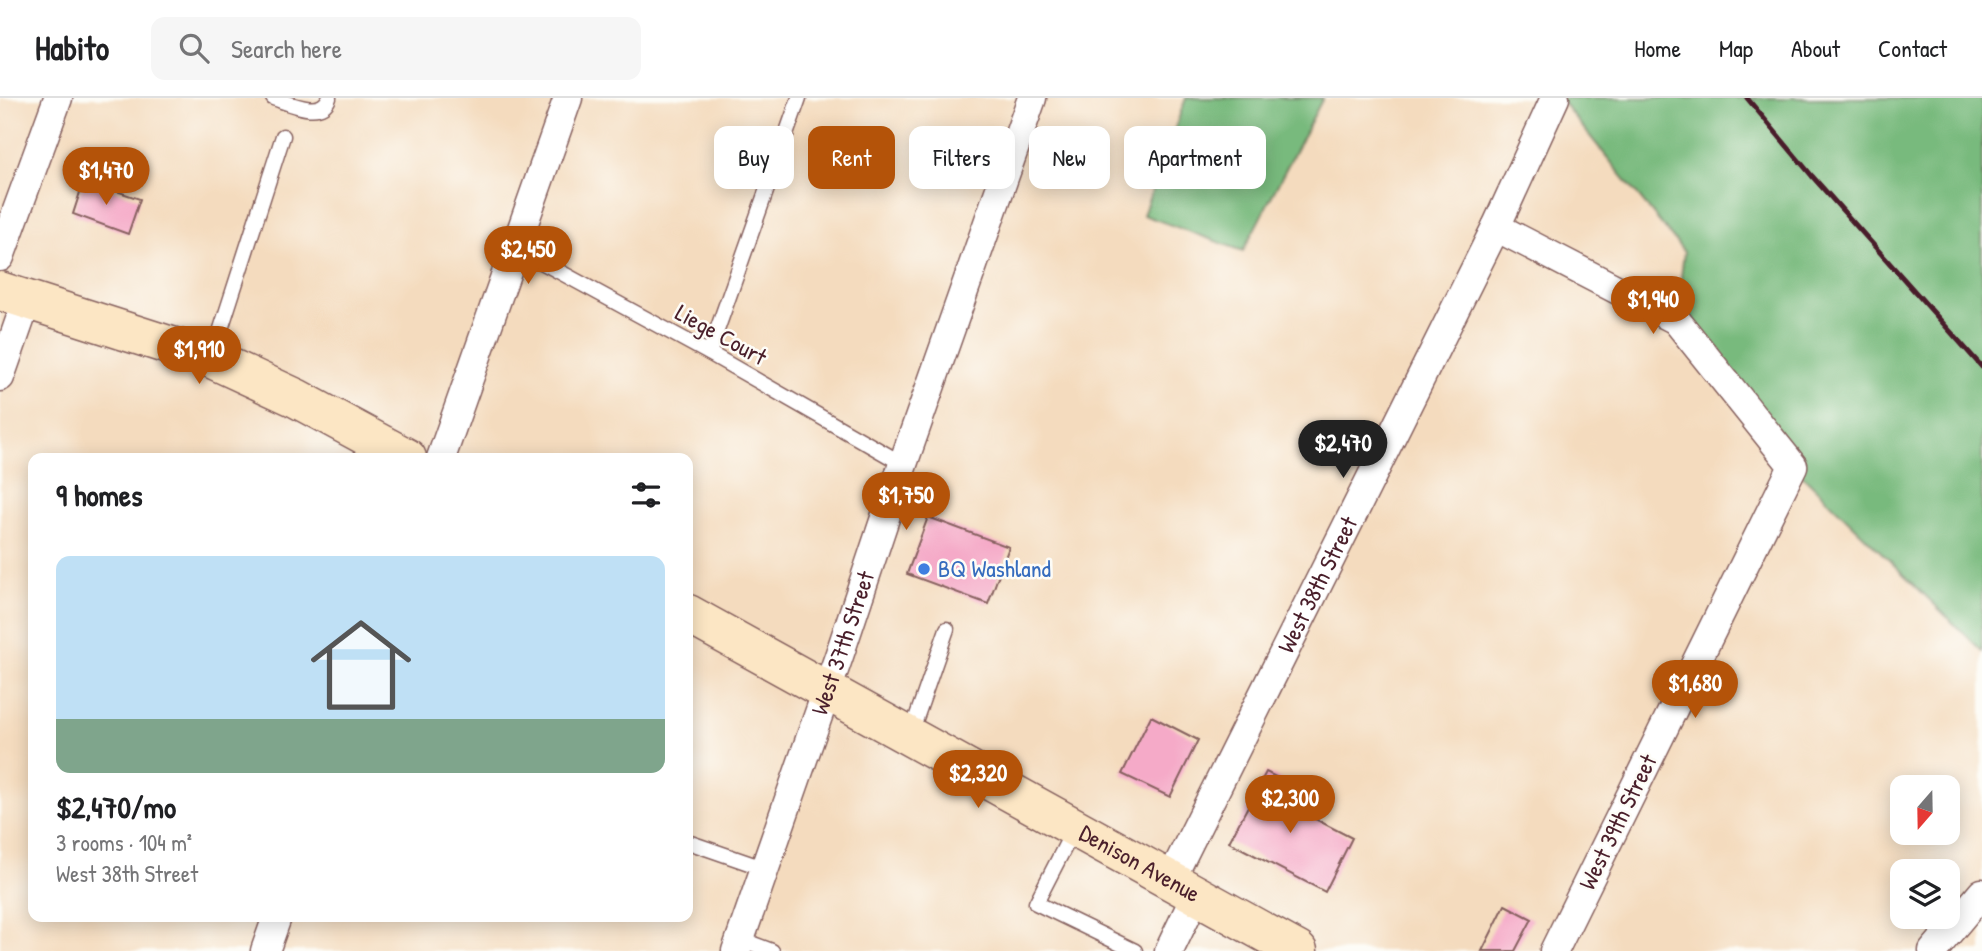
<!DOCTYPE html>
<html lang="en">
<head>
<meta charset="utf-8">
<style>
  :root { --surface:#fff; --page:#f6f6f6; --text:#202124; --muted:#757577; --line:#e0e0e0; --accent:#b45309 }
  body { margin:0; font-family:"Patrick Hand",sans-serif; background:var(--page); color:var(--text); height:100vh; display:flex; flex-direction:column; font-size:26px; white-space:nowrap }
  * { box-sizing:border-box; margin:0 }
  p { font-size:23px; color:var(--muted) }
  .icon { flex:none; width:38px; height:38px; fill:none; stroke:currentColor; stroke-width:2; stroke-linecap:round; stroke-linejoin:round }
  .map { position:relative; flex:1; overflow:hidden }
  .details { position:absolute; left:28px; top:355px; width:665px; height:469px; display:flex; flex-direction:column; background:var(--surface); border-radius:14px; box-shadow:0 4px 18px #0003 }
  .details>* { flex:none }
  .banner { position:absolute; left:714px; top:28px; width:665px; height:63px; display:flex; gap:14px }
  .needle { width:46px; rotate:200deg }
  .controls { position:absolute; left:1890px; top:677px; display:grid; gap:14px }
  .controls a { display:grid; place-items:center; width:70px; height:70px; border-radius:14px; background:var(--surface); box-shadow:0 4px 18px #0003; font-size:35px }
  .price { position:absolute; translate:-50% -60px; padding:0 16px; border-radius:24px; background:var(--accent); color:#fff; font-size:23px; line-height:46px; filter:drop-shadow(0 2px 4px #0008) }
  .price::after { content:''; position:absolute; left:50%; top:42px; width:21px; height:16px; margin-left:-10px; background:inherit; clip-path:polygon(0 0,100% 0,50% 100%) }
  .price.current { background:#222; color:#fff }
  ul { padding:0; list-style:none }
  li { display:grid; align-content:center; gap:14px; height:371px; padding:0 28px }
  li+li { border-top:2px solid var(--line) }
  li span { display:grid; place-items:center; height:217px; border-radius:14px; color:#555 }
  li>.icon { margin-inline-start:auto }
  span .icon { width:126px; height:126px; fill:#fffc; stroke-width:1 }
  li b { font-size:30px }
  h2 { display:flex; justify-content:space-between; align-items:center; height:84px; padding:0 28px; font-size:30px }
  .chip { padding:0 24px; border-radius:14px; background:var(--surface); box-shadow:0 4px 18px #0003; font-size:24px; line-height:63px }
  .chip.current { background:var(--accent); color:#fff }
  header { display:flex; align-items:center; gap:42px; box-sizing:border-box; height:98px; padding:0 35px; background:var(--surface); border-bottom:2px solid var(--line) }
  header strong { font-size:33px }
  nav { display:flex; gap:38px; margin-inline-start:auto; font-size:24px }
  .search { width:490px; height:63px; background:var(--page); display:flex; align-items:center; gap:18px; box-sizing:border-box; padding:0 24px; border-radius:14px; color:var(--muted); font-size:26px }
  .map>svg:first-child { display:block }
  .forest { fill:#78ba7d; stroke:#616c54; stroke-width:2 }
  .building { fill:#f5aac8 }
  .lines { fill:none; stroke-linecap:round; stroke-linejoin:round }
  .lane-casing { stroke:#86615e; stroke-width:17 }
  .street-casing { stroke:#86615e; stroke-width:31 }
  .secondary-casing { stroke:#86615e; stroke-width:41 }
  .lane { stroke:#fff; stroke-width:14 }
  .street { stroke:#fff; stroke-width:28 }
  .secondary { stroke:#fce6c4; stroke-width:38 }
  .rail { stroke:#4a1f2b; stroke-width:5 }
  .shop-dot { fill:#3f7fe0; stroke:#fdfcf7; stroke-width:2.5 }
  .labels { text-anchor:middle; stroke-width:5; stroke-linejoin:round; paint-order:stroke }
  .street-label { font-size:24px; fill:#4a1f2b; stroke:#fdfcf7 }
  .shop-label { font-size:24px; fill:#366cbe; stroke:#fdfcf7; text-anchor:start }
</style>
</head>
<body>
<header>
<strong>Habito</strong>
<div class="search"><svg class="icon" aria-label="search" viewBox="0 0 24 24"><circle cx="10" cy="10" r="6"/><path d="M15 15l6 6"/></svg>Search here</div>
<nav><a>Home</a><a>Map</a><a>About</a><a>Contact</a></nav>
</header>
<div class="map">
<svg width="1982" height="853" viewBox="0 0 1982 853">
  <rect width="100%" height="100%" fill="#fdfcf7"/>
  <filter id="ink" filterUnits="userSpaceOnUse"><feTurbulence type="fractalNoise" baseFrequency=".0143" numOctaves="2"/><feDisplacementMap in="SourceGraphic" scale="14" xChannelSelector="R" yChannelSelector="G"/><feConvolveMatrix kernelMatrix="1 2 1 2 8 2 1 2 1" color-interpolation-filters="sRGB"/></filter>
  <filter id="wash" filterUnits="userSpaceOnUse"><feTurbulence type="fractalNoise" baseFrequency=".00686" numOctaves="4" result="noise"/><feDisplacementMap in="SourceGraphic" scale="28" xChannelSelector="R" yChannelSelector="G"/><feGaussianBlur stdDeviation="1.57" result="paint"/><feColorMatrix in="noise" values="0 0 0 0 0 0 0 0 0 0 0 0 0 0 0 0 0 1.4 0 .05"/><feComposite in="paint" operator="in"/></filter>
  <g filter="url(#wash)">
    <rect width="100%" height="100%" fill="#f4dbbe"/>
    <!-- forest -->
    <g class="forest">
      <polygon points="1186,0 1323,0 1243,153 1143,117"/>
      <polygon points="1559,0 1982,0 1982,553 1793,368 1676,222 1684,154"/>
    </g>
    <g id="blocks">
      <!-- building -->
      <g class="building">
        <polygon points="84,82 140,101 128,136 73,116"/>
        <polygon points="928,419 1009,449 988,506 907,476"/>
        <polygon points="1151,618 1198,642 1170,699 1122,676"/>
        <polygon points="1266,674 1299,691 1290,708 1352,740 1325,794 1229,744"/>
        <polygon points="1505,807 1532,821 1515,853 1482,853"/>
      </g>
    </g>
  </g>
  <g filter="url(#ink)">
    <use href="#blocks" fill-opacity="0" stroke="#86615e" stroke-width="2"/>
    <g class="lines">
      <defs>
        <g id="lane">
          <path d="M273,0c16,5 48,21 56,0"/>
          <polyline points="516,150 709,255 903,366"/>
          <polyline points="709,255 799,0"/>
          <polyline points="212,259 283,38"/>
          <polyline points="911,635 947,531"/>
          <polyline points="1074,731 1036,805 1135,853"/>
          <polyline points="688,744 763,770"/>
          <polyline points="740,841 772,853"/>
        </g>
        <g id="street">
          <polyline points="1496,129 1676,222 1793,368 1554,853"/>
          <polyline points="0,159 58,0"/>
          <polyline points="0,279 27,202"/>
          <polyline points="441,360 568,0"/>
          <path id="s1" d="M1170,783l326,-654 59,-129"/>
          <polyline points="265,853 277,819"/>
          <path id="s2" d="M736,853l103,-295 64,-192 129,-366"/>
          <polyline points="1169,853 1196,797"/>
          <polyline points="1933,853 1982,795"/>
        </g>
        <g id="secondary">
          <polyline points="0,193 212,261 296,300 407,360"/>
          <path id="s3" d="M688,516l610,337"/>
        </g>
      </defs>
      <!-- lane casing -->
      <use href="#lane" class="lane-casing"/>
      <!-- street casing -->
      <use href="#street" class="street-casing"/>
      <!-- secondary casing -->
      <use href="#secondary" class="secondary-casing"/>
      <!-- lane -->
      <use href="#lane" class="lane"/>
      <!-- street -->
      <use href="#street" class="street"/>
      <!-- secondary -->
      <use href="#secondary" class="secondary"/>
      <!-- rail -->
      <polyline class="rail" points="1747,0 1812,78 1982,269"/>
    </g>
  </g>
  <!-- markers -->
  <circle class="shop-dot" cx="924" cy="471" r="7"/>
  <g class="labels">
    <!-- street labels -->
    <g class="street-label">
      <text transform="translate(721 237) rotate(29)" y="8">Liege Court</text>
      <text dy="8" stroke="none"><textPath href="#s1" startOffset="331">West 38th Street</textPath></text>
      <text dy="8" stroke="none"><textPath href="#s2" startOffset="326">West 37th Street</textPath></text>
      <text transform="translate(1618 724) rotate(-64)" y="8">West 39th Street</text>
      <text dy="8" stroke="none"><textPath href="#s3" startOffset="516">Denison Avenue</textPath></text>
    </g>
    <!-- shop labels -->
    <g class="shop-label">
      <text x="938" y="479">BQ Washland</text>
    </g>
  </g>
</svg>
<div class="controls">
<a><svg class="needle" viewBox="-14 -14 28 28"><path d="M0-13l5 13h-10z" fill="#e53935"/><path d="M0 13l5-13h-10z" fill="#757577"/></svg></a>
<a><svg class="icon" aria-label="layers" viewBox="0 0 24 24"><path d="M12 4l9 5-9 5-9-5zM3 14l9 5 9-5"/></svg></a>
</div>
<b class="price" style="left:106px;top:109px">$1,470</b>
<b class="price" style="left:528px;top:188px">$2,450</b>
<b class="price" style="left:1653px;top:238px">$1,940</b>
<b class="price" style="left:199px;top:288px">$1,910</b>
<b class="price current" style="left:1343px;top:382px">$2,470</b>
<b class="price" style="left:906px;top:434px">$1,750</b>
<b class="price" style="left:1695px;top:622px">$1,680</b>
<b class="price" style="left:978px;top:712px">$2,320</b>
<b class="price" style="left:1290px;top:737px">$2,300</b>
<div class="banner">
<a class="chip">Buy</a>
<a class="chip current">Rent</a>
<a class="chip">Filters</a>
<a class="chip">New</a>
<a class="chip">Apartment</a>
</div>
<section class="details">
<h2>9 homes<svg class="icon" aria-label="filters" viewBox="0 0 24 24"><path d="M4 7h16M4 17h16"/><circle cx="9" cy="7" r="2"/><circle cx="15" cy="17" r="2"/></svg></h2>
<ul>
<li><span style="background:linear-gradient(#bfe0f5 75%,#7fa58c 0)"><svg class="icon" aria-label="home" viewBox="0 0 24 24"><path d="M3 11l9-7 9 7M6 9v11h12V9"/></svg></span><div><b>$2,470/mo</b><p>3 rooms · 104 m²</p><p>West 38th Street</p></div></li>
</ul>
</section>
</div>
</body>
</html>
